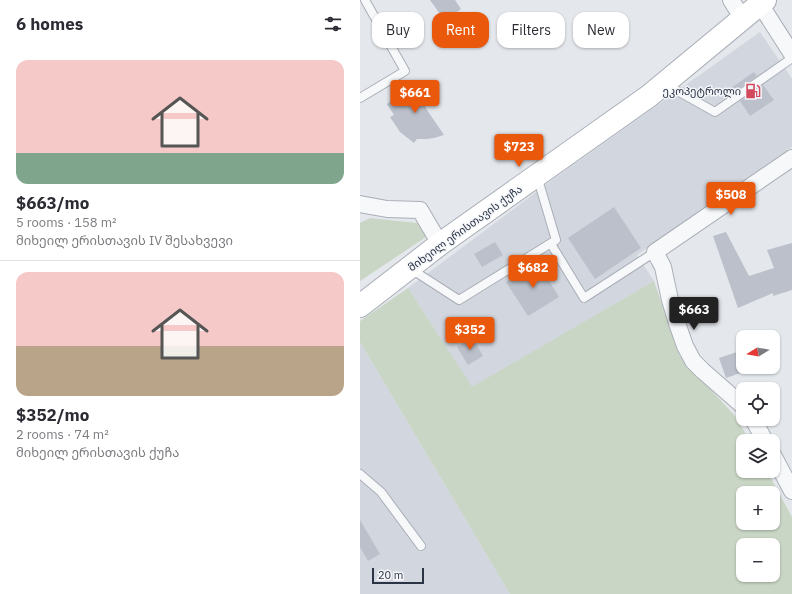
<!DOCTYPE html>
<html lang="en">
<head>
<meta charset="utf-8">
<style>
  :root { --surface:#fff; --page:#f7f7f7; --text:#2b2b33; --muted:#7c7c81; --line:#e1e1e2; --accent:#ea580c }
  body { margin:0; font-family:"IBM Plex Sans","Noto Sans Georgian",sans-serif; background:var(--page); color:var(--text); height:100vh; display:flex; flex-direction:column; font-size:15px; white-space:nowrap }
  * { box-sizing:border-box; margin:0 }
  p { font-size:13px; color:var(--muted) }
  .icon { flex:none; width:22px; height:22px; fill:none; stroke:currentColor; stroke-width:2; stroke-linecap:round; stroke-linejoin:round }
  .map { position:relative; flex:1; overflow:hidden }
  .panel { display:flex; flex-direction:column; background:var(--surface); width:360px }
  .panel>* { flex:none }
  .hud { position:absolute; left:12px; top:12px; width:360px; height:36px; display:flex; gap:8px }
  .needle { width:26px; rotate:259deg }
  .tools { position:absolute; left:376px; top:330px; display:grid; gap:8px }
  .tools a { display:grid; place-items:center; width:44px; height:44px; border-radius:8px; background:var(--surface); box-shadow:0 1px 3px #0004; font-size:20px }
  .scale { position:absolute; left:12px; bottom:10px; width:52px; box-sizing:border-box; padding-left:4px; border:2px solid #2b3445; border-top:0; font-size:11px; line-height:14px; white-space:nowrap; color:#2b3445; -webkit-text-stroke:3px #f4f6f9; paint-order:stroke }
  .price { position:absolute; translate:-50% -34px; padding:0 9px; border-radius:4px; background:var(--accent); color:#fff; font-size:13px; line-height:26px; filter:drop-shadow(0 1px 2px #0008) }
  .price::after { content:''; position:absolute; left:50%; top:24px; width:12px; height:9px; margin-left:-6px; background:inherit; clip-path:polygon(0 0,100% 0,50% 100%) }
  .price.current { background:#222; color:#fff }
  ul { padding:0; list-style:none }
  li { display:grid; align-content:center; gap:8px; height:212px; padding:0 16px }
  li+li { border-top:1px solid var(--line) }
  li span { display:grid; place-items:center; height:124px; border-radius:12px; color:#555 }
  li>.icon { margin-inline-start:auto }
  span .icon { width:72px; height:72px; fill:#fffc; stroke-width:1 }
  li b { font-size:17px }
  h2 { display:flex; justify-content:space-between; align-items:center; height:48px; padding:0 16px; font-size:17px }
  .tag { padding:0 14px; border-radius:12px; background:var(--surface); box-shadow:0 1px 3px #0004; font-size:14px; line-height:36px }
  .tag.current { background:var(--accent); color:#fff }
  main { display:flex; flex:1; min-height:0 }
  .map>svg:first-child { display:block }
  .built { fill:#d2d6de }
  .green { fill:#c9d6c5; fill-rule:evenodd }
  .building { fill:#bbc0ca }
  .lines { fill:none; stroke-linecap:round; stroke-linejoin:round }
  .lane-casing { stroke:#a9aeb7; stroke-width:10 }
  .street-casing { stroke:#a9aeb7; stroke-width:18 }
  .secondary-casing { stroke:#a9aeb7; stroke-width:24 }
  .lane { stroke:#f7f8fa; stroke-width:8 }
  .street { stroke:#f7f8fa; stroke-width:16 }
  .secondary { stroke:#fff; stroke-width:22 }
  .labels { text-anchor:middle; stroke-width:3; stroke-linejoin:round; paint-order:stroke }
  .poi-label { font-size:11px; fill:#2b3445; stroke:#f4f6f9; text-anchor:end }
  .street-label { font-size:11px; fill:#2b3445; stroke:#f4f6f9 }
</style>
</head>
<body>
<main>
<section class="panel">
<h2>6 homes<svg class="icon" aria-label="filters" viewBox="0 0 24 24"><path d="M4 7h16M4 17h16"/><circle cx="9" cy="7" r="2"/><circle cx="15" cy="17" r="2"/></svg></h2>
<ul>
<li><span style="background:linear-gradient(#f6c9c9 75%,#7fa58c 0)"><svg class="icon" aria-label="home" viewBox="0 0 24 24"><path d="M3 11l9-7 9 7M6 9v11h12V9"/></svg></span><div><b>$663/mo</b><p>5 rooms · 158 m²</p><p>მიხეილ ერისთავის IV შესახვევი</p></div></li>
<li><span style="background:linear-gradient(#f6c9c9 60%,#b9a48a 0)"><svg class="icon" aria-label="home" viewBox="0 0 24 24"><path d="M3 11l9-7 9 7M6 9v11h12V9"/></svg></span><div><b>$352/mo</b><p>2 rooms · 74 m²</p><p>მიხეილ ერისთავის ქუჩა</p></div></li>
</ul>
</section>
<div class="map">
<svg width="432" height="594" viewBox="0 0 432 594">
  <rect width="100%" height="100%" fill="#e4e7ec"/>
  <!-- built -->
  <g class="built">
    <polygon points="400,32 432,79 432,147 277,255 294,281 112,388 48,288 195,178"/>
    <polygon points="0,342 150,594 0,594"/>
  </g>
  <!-- green -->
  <g class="green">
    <polygon points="10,218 57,223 66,237 0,281 0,223"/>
    <path d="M294,281l25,74 56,61 15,25h-7v30h24l25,46v77h-282l-150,-252v-21l48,-33 64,99zM383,493h30v30h-30zM383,545h30v30h-30z"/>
  </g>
  <!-- building -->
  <g class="building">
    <polygon points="70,0 95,0 101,9 85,21"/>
    <polygon points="394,72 397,76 374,92 371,88"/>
    <polygon points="61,81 74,100 65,107 84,135 74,138 67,139 57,139 54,143 40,132 30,117 34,115 27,104"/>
    <polygon points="403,85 414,100 390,116 380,101"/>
    <polygon points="254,207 281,248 235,279 208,238"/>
    <polygon points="366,232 389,276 414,268 407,250 432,243 432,290 413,296 413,293 378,308 353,236"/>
    <polygon points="135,242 143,255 122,267 114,254"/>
    <polygon points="178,262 199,297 168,316 146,282"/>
    <polygon points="113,338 123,356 108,365 97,347"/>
    <polygon points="383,350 383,372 366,378 359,358"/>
    <polygon points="0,520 20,554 8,561 0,547"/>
  </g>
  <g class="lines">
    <defs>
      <g id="lane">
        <polyline points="305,84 355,112 432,58"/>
        <polyline points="0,98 45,71 5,0"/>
        <polyline points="191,244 224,298 295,252"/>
        <polyline points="51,269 99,300 196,240 177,176"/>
        <polyline points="0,474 21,492 61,546"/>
      </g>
      <g id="street">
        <polyline points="371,0 383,19"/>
        <polyline points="400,4 432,54"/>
        <polyline points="0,204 27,209 60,210 80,244"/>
        <polyline points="383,406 343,371 333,361 325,346 317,323 310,300 303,267 295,252 432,158"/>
        <polyline points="393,419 405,441"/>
        <polyline points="413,455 432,491"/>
      </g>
      <polyline id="secondary" points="0,306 80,244 289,96 405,0"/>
    </defs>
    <!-- lane casing -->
    <use href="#lane" class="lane-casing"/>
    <!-- street casing -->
    <use href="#street" class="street-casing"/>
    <!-- secondary casing -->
    <use href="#secondary" class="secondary-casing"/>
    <!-- lane -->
    <use href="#lane" class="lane"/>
    <!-- street -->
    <use href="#street" class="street"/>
    <!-- secondary -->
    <use href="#secondary" class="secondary"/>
  </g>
  <!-- icons -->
  <defs>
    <symbol id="fuel-bare" viewBox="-9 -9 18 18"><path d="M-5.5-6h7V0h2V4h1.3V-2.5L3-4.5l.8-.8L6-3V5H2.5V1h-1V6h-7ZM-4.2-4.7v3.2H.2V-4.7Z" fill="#d1495b" stroke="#f4f6f9" stroke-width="2.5" paint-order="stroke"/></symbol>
  </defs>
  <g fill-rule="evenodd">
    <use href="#fuel-bare" x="382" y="80" width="22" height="22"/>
  </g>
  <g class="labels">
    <!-- poi labels -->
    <g class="poi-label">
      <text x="381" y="95">ეკოპეტროლი</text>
    </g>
    <!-- street labels -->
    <g class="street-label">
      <text transform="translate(105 228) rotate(-36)" y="4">მიხეილ ერისთავის ქუჩა</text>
    </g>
  </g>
</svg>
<div class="tools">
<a><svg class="needle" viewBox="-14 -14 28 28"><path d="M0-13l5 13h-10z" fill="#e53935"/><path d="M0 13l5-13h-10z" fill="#7c7c81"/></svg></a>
<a><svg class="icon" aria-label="locate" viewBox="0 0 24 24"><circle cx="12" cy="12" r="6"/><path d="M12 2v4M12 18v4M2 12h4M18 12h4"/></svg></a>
<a><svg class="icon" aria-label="layers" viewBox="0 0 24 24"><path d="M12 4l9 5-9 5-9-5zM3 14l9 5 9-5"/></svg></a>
<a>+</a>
<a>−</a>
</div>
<div class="scale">20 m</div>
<b class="price" style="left:55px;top:114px">$661</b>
<b class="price" style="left:159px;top:168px">$723</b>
<b class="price" style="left:371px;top:216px">$508</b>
<b class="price" style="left:173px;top:289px">$682</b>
<b class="price current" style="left:334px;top:331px">$663</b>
<b class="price" style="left:110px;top:351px">$352</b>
<div class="hud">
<a class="tag">Buy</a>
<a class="tag current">Rent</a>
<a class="tag">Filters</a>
<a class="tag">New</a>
</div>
</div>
</main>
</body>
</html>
